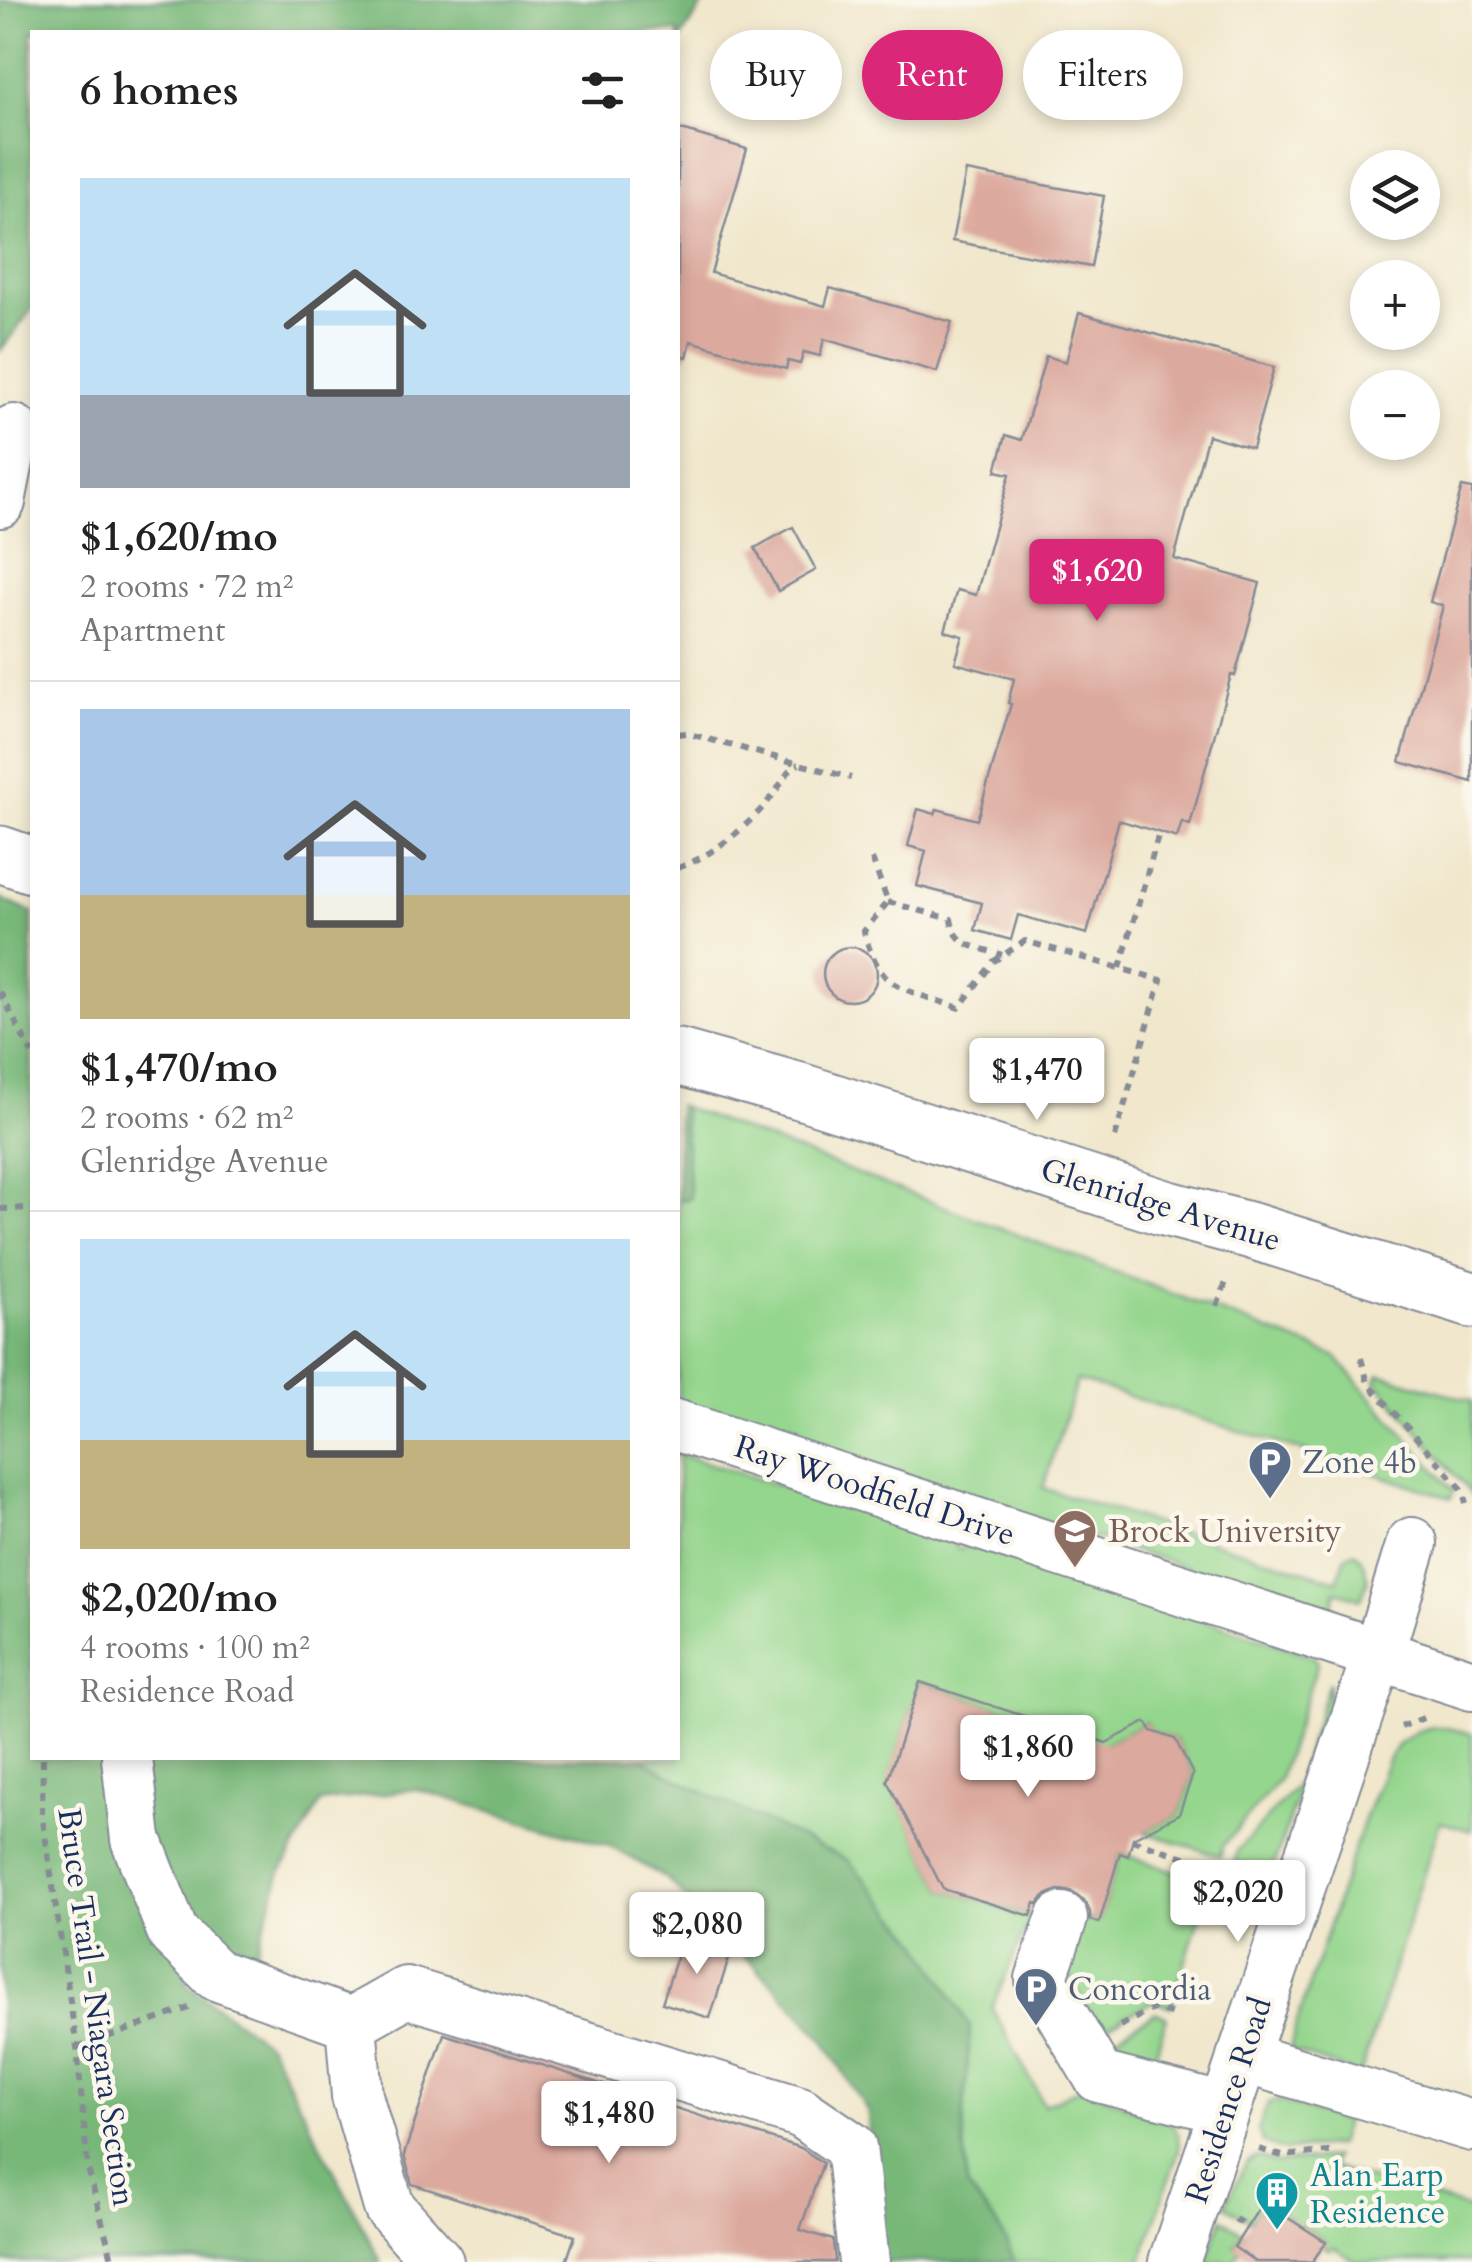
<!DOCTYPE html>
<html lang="en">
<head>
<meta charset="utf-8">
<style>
  :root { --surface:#fff; --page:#f2f2f2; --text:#222; --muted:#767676; --line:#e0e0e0; --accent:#db2777 }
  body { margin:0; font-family:Cardo,serif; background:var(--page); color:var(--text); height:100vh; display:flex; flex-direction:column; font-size:38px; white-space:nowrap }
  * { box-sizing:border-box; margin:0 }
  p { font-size:32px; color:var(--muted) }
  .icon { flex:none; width:55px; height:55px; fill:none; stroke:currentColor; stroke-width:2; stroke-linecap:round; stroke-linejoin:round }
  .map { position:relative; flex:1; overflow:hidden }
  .details { position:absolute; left:30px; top:30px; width:650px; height:1730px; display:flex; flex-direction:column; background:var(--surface); border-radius:0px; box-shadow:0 5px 15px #0003 }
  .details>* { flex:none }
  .hud { position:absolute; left:710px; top:30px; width:610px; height:90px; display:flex; gap:20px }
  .buttons { position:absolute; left:1350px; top:150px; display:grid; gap:20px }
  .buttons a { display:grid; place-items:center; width:90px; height:90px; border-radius:50%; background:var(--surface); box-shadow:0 5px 15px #0003; font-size:50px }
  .price { position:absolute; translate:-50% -85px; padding:0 22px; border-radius:10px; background:#fff; color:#222; font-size:32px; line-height:65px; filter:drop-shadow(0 2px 5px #0008) }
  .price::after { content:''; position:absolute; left:50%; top:60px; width:30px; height:22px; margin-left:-15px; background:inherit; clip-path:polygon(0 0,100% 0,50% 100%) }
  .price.on { background:var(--accent); color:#fff }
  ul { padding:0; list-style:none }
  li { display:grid; align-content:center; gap:20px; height:530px; padding:0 50px }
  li+li { border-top:2px solid var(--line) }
  li span { display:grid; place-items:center; height:310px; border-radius:0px; color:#555 }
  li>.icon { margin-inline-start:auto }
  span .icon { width:180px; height:180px; fill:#fffc; stroke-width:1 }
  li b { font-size:42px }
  h2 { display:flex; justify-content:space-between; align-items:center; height:120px; padding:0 50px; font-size:42px }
  .chip { padding:0 35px; border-radius:45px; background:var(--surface); box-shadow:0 5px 15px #0003; font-size:35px; line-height:90px }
  .chip.on { background:var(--accent); color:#fff }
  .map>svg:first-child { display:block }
  .green { fill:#94d68d; stroke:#588276; stroke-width:2.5 }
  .forest { fill:#77b778; stroke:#49736b; stroke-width:2.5 }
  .building { fill:#dca99e }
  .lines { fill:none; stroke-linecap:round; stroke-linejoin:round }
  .minor-casing { stroke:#868b95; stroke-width:54 }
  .major-casing { stroke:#868b95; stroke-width:59 }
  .path { stroke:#868b95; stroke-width:6; stroke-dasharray:8 8; stroke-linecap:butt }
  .minor { stroke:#fff; stroke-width:50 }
  .major { stroke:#fff; stroke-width:55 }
  .labels { text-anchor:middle; stroke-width:9; stroke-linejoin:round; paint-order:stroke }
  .street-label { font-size:32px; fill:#1b2f5e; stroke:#fbf7ec }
  .service-label { font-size:32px; fill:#4e5e75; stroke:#fbf7ec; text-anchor:start }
  .education-label { font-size:32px; fill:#785e54; stroke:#fbf7ec; text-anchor:start }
  .culture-label { font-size:32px; fill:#0d838f; stroke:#fbf7ec; text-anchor:start }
</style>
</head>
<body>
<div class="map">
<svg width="1472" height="2262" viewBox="0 0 1472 2262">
  <rect width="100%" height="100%" fill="#fbf7ec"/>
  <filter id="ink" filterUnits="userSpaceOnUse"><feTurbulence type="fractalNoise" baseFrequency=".01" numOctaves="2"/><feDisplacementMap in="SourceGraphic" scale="20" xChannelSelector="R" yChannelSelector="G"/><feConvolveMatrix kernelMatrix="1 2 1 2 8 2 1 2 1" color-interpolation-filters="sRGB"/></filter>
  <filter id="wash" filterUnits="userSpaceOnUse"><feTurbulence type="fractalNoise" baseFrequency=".0048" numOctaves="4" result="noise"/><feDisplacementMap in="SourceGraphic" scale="40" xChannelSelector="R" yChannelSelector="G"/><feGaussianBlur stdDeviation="2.25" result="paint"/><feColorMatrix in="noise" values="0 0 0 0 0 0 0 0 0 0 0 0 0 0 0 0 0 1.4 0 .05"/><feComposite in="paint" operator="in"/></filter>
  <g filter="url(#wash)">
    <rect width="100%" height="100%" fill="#f0e7cc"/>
    <!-- green -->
    <g class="green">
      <path d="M683,1107l652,249 119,135 -3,7 -374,-118 -34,108 294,93 9,-25 7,-4c11,4 12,18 15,28l-7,19 -25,-8 -5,19h-13l-640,-207v-202l12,-4z"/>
      <polygon points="1379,1374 1472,1401 1472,1495 1376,1381"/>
      <polygon points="678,1454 955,1540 956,1547 962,1549 969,1542 1313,1656 1318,1662 1279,1779 1223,1846 1220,1856 1144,1832 1179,1814 1193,1774 1175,1739 1152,1732 1146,1722 1100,1746 1087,1737 920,1682 888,1781 943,1889 1031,1916 992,2008 1044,2105 1080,2088 1171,2122 1178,2134 1179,2149 1141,2262 1015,2262 998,2226 967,2186 963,2125 970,2027 688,1785 640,1758 678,1758"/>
      <polygon points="1329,1682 1329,1703 1271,1873 1234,1862 1237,1851 1296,1786"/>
      <polygon points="1432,1727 1445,1727 1472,1734 1472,1831 1440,1822 1360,2075 1290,2050 1295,2028 1364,1819 1389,1758 1399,1743 1416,1732"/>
      <polygon points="1120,1853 1210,1883 1171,2007 1153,2001 1099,2031 1064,1965 1080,1917 1099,1922"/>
      <polygon points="1156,2013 1167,2017 1151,2069 1109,2053 1104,2044"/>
      <polygon points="1278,2100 1345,2122 1338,2145 1286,2151 1263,2143 1258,2130 1268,2103"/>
      <polygon points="1258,2157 1277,2163 1334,2157 1331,2167 1472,2210 1472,2262 1357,2262 1333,2247 1330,2250 1323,2246 1325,2241 1301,2225 1297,2229 1293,2221 1264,2202 1250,2221 1225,2205 1247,2162"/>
      <polygon points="1222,2218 1243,2233 1234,2246 1240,2251 1233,2262 1206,2262"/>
    </g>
    <!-- forest -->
    <g class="forest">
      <polygon points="0,0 706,0 678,43 678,32 32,32 32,309 0,351"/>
      <polygon points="0,898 32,913 32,1758 640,1758 688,1785 848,1860 921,1944 970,2027 963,2125 967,2186 998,2226 1015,2262 880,2262 871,2185 868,2112 823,2039 771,1982 667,1879 610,1846 416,1789 321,1802 281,1872 254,1958 217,1948 184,1982 269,2045 381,2262 0,2262"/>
      <polygon points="678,1105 683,1107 690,1198 678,1201"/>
    </g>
    <g id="blocks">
      <!-- building -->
      <g class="building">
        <polygon points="678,129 747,149 711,273 825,306 830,288 952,322 937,372 824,339 820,356 804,352 800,364 788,361 786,369 691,341 687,357 678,355"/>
        <polygon points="966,171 1104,196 1091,267 952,241"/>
        <polygon points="1079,313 1274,367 1252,448 1208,435 1174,559 1260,583 1235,676 1231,675 1190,825 1182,822 1177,838 1119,820 1087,934 1018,915 1011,940 975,930 982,903 917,886 926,851 908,846 918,809 935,814 937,809 977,820 1011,704 1008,703 1014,679 955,663 963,636 945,631 957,590 976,595 1010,474 996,471 1006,435 1022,440 1046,356 1066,362"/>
        <polygon points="1462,487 1472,489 1472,782 1400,762 1443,606 1430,602"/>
        <polygon points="793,527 816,570 778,591 755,548"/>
        <circle cx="850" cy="974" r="27"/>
        <polygon points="920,1682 1106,1743 1146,1722 1152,1731 1175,1739 1193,1774 1179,1814 1133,1838 1128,1856 1120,1853 1099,1923 1090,1920 1090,1912 1084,1900 1070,1891 1058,1890 1044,1896 1038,1904 1035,1903 1031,1916 943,1889 887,1781"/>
        <polygon points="688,1937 728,1950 726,1954 730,1955 710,2018 662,2003 682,1941 686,1943"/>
        <polygon points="444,2034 801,2148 823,2163 800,2230 833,2240 835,2262 566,2262 575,2236 412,2184 404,2155"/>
        <polygon points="1263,2202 1326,2242 1312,2262 1256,2262 1234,2247"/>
      </g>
    </g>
  </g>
  <g filter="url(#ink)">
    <use href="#blocks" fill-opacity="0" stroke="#868b95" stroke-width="2.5"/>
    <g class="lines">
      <defs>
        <g id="minor">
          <polyline points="0,502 14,430"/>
          <polyline points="678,1426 1472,1685"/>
          <polyline points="127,1758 136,1839 173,1933 216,1975 351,2023"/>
          <polyline points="1062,1918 1041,1979 1099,2077 1225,2109"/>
          <polyline points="351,2023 406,1992 800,2112 851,2147 864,2262"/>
          <polyline points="351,2023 357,2096 389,2207 438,2262"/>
          <polyline points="1242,2057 1472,2126"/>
          <polyline points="1174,2262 1378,1654 1412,1543"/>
        </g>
        <g id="major">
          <polyline points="0,854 32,865"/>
          <polyline points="678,1057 800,1091 1165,1208 1252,1231 1472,1300"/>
        </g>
      </defs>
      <!-- minor casing -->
      <use href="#minor" class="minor-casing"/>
      <!-- major casing -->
      <use href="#major" class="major-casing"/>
      <!-- path -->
      <g class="path">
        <polyline points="678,734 686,733 851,778"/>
        <path d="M872,859l16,43 -24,29c3,15 14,41 26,50 19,13 48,19 69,27l35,-47 31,-20 136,39 -47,161"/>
        <path d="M678,868c36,-13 72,-43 95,-73 9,-11 13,-25 26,-31"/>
        <path d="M888,902l63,17c5,29 25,27 51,36"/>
        <polyline points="1120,968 1159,833"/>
        <polyline points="0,992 32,1054"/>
        <polyline points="0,1209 32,1208"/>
        <polyline points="1217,1306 1226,1282"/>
        <polyline points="1361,1358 1368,1383 1462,1489 1466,1503"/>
        <polyline points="1401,1727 1426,1717"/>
        <polyline points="43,1758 42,1814 77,2048 88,2169 113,2262"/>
        <polyline points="1132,1840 1255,1880"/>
        <polyline points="1120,2026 1155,2008 1173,2014"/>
        <polyline points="77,2048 189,2008"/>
        <polyline points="1259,2149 1282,2156 1337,2151"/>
        <polyline points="1235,2219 1247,2226"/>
      </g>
      <!-- minor -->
      <use href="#minor" class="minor"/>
      <!-- major -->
      <use href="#major" class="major"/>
    </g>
  </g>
  <!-- icons -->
  <defs>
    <symbol id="parking-pin" viewBox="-11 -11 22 30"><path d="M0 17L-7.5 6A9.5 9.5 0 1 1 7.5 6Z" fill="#5c6f8a" stroke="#fbf7ec"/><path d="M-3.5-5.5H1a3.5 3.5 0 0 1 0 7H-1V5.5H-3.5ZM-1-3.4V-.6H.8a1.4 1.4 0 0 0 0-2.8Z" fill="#fff"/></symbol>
    <symbol id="university-pin" viewBox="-11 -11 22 30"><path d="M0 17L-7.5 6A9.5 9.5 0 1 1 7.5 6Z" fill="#8d6e63" stroke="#fbf7ec"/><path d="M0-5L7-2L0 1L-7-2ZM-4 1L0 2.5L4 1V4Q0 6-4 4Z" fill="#fff"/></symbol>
    <symbol id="building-pin" viewBox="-11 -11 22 30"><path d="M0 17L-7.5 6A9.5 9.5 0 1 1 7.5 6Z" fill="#0f9aa8" stroke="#fbf7ec"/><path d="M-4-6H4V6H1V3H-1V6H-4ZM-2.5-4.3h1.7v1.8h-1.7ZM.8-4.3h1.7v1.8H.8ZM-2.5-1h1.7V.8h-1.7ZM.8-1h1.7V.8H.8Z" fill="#fff"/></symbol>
  </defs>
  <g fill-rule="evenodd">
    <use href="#parking-pin" x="1245" y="1437" width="50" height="68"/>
    <use href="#university-pin" x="1050" y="1506" width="50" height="68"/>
    <use href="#parking-pin" x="1011" y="1964" width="50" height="68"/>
    <use href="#building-pin" x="1252" y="2168" width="50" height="68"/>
  </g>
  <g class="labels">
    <!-- street labels -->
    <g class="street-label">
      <text transform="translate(1161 1204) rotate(17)" y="11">Glenridge Avenue</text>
      <text transform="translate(875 1490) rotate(18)" y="11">Ray Woodfield Drive</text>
      <text transform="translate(97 2007) rotate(82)" y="11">Bruce Trail - Niagara Section</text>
      <text transform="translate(1228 2100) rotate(-72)" y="11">Residence Road</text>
    </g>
    <!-- service labels -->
    <g class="service-label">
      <text x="1302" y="1473">Zone 4b</text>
      <text x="1068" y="2000">Concordia</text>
    </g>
    <!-- education labels -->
    <g class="education-label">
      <text x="1108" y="1542">Brock University</text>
    </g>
    <!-- culture labels -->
    <g class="culture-label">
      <text x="1310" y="2186">Alan Earp<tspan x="1310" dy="37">Residence</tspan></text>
    </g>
  </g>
</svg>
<div class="buttons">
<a><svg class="icon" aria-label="layers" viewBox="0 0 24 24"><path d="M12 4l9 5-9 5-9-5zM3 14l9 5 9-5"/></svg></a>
<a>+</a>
<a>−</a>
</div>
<b class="price on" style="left:1097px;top:624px">$1,620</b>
<b class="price" style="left:1037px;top:1123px">$1,470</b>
<b class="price" style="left:1028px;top:1800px">$1,860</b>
<b class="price" style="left:1238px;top:1945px">$2,020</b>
<b class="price" style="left:697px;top:1977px">$2,080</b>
<b class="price" style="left:609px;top:2166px">$1,480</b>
<div class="hud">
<a class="chip">Buy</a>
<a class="chip on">Rent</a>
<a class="chip">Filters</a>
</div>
<section class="details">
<h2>6 homes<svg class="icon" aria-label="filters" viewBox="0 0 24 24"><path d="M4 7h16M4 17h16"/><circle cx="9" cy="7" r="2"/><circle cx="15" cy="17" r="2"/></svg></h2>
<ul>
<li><span style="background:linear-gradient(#bfe0f5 70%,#9aa5b1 0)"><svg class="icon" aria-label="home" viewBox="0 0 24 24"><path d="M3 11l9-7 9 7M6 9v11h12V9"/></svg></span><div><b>$1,620/mo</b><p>2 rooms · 72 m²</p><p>Apartment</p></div></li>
<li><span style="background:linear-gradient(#a9c7e8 60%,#c2b280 0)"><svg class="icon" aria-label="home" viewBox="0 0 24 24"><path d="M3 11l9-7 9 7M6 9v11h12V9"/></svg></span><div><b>$1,470/mo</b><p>2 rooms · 62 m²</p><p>Glenridge Avenue</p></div></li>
<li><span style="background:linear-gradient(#bfe0f5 65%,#c2b280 0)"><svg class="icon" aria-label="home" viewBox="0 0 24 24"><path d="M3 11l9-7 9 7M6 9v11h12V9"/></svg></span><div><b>$2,020/mo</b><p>4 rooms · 100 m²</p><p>Residence Road</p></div></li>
</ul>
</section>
</div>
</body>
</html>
